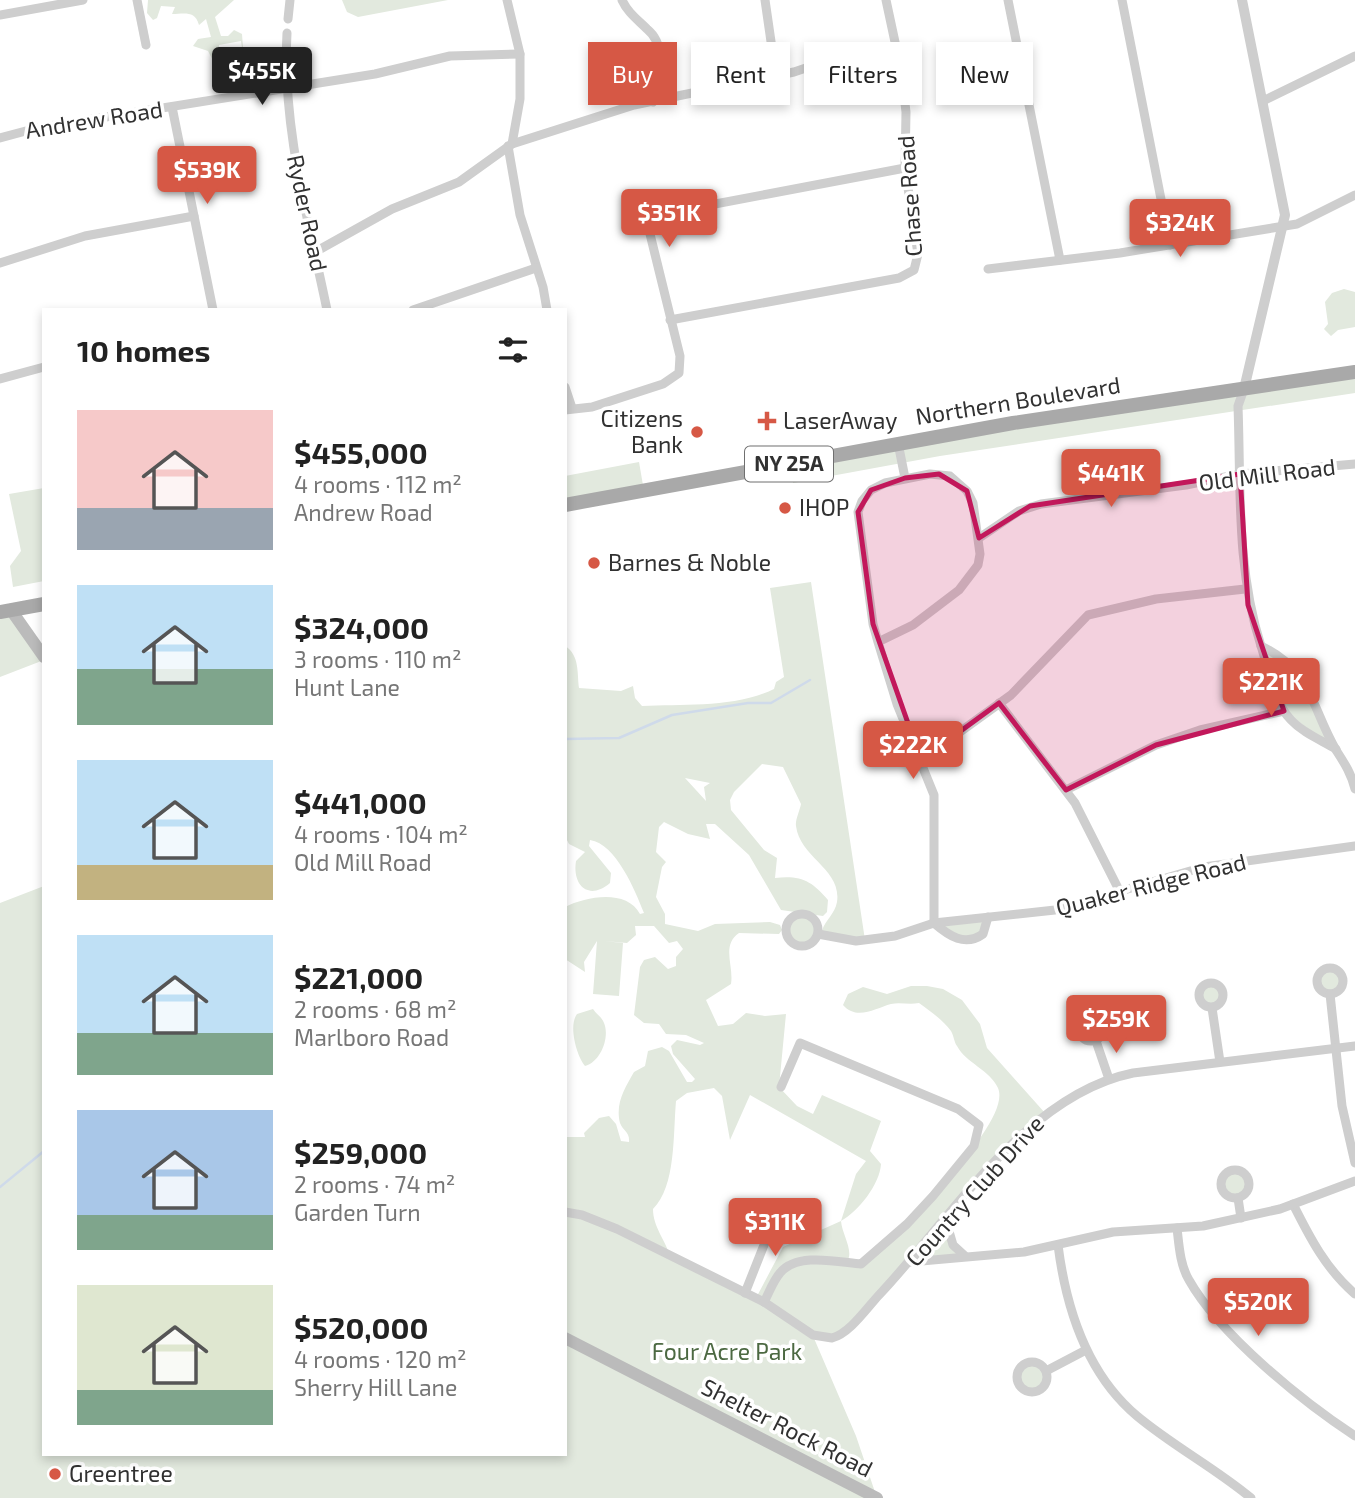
<!DOCTYPE html>
<html lang="en">
<head>
<meta charset="utf-8">
<style>
  :root { --surface:#fff; --page:#f6f6f6; --text:#222; --muted:#767676; --accent:#d65845 }
  body { margin:0; font-family:"Exo 2",sans-serif; background:var(--page); color:var(--text); height:100vh; display:flex; flex-direction:column; font-size:26px; white-space:nowrap }
  * { box-sizing:border-box; margin:0 }
  p { font-size:23px; color:var(--muted) }
  .icon { flex:none; width:38px; height:38px; fill:none; stroke:currentColor; stroke-width:2; stroke-linecap:round; stroke-linejoin:round }
  .map { position:relative; flex:1; overflow:hidden }
  .details { position:absolute; left:42px; top:308px; width:525px; height:1148px; display:flex; flex-direction:column; background:var(--surface); border-radius:0px; box-shadow:0 4px 10px #0003 }
  .details>* { flex:none }
  .guide { position:absolute; left:588px; top:42px; width:662px; height:63px; display:flex; gap:14px }
  .price { position:absolute; translate:-50% -60px; padding:0 16px; border-radius:7px; background:var(--accent); color:#fff; font-size:23px; line-height:46px; filter:drop-shadow(0 2px 4px #0008) }
  .price::after { content:''; position:absolute; left:50%; top:42px; width:21px; height:16px; margin-left:-10px; background:inherit; clip-path:polygon(0 0,100% 0,50% 100%) }
  .price.selected { background:#222; color:#fff }
  ul { padding:0; list-style:none }
  li { display:flex; align-items:center; gap:21px; height:175px; padding:0 35px }
  li span { display:grid; place-items:center; flex:none; width:196px; height:140px; border-radius:0px; color:#555 }
  li>.icon { margin-inline-start:auto }
  span .icon { width:84px; height:84px; fill:#fffc; stroke-width:1 }
  li b { font-size:30px }
  h2 { display:flex; justify-content:space-between; align-items:center; height:84px; padding:0 35px; font-size:30px }
  .pill { padding:0 24px; border-radius:0px; background:var(--surface); box-shadow:0 4px 10px #0003; font-size:24px; line-height:63px }
  .pill.selected { background:var(--accent); color:#fff }
  .map>svg:first-child { display:block }
  .green { fill:#e2e9de; fill-rule:evenodd }
  .lines { fill:none; stroke-linecap:round; stroke-linejoin:round }
  .stream { stroke:#cfdaea; stroke-width:2.5 }
  .minor { stroke:#cecece; stroke-width:9 }
  .tertiary { stroke:#cecece; stroke-width:10 }
  .secondary { stroke:#bbb; stroke-width:12 }
  .primary { stroke:#a9a9a9; stroke-width:14 }
  .marked { fill:#c2185b; fill-opacity:0.2; stroke:#c2185b; stroke-width:5; stroke-linejoin:round }
  .poi-dot { fill:#d65845; stroke:#fff; stroke-width:2.5 }
  .labels { text-anchor:middle; stroke-width:7; stroke-linejoin:round; paint-order:stroke }
  .shield { fill:#fff; stroke:#6f6f6f; stroke-width:2 }
  .shield-label { font-size:21px; font-weight:bold; fill:#313131 }
  .street-label { font-size:23px; fill:#313131; stroke:#fff }
  .poi-label { font-size:23px; fill:#313131; stroke:#fff; text-anchor:start }
  .park-label { font-size:23px; fill:#4c6942; stroke:#fff }
</style>
</head>
<body>
<div class="map">
<svg width="1355" height="1498" viewBox="0 0 1355 1498">
  <rect width="100%" height="100%" fill="#fff"/>
  <!-- green -->
  <g class="green">
    <path d="M148,0h86l-19,17 6,19h7l6,-6 8,4 2,27 -3,-20 -22,4v27l-11,-21 -15,-5 5,-7 13,-2 -5,-18 -7,6c-4,-15 -15,-11 -27,-11l3,-7 -14,-1 -4,12 -4,2 -6,-7z"/>
    <polygon points="342,0 448,0 358,17 347,12"/>
    <polygon points="1344,289 1355,292 1355,327 1338,330 1331,336 1324,329 1328,324 1325,302 1332,293"/>
    <polygon points="1355,372 1355,393 940,456 793,483 790,464"/>
    <polygon points="639,462 644,491 565,505 565,476"/>
    <polygon points="44,488 44,581 13,587 10,566 21,551 9,494"/>
    <path d="M811,582l54,358 -43,-9c3,-11 13,-17 15,-29 5,-33 -37,-44 -41,-76 -1,-6 4,-16 5,-22l-18,-37 -21,-3 -28,28 -4,8 1,10 33,40 13,8 -2,20c26,-3 37,3 53,22l-1,12 -4,4 -42,-6 -32,-55 -34,-31h-9l4,15 -22,-5 -24,-12 -5,5 -3,25 10,10 -4,5 -6,30 9,17v10l33,7 17,-7 55,-2 10,3 2,5 -3,4 -40,-1c-18,12 -5,33 -8,51l-25,16 12,26 15,-2 13,-11 19,3 21,-2 -7,73 18,19 16,8 9,-19 59,26 -11,30 11,13c-1,20 -23,48 -40,57 1,13 12,28 7,39l13,4c27,-24 153,-140 137,-176 -8,-18 -32,-25 -41,-42 -3,-4 -3,-10 -6,-15 -8,-11 -21,-20 -32,-28 -10,2 -19,-1 -28,1 -15,4 -34,17 -48,1l5,-11 15,-7 24,7 24,-8h16l16,3 19,11 18,24 7,24 58,65 -99,107 1,11 18,25 -55,6 -69,73 -28,1 43,100 21,62h-877v-595l44,-17v568h521v-317h20l-1,-4 15,-15 10,-2 7,8 5,17 8,1c1,-10 -6,-11 -9,-19 -5,-20 5,-35 14,-51l11,-6 3,-15 14,-4 7,4 18,31h5l3,-3 -22,-25 -2,-8 6,-6 23,5 4,-2 -18,-8 -20,-1 -7,-10 -15,-1 -10,-8 6,-48 4,-7 11,-3 13,12 8,-3v-9l7,-8 -6,-8 -8,2 -15,-17h-19l1,9 -9,8 -23,-2 19,2 -4,53 -26,-2 4,-53 -13,21 1,10 -20,-13v-52c22,-11 62,-18 75,7l4,-1c-9,-23 -28,-69 -54,-73l-1,6 22,27 -1,10c-21,18 -38,3 -34,-22l9,-9 -16,-8 -3,-6 -1,-192c15,9 12,28 14,42l42,3 12,-5 2,12 7,8c42,-2 93,2 132,-17l2,-7 8,-5 -14,-89zM685,778l25,5 -6,4 2,14zM714,1088l8,8 8,44 20,-45 116,66 -10,13 -15,47 -58,26 -27,51 -86,-42c-5,-17 -17,-29 -17,-47 23,-23 20,-75 23,-108l11,-8z"/>
    <polygon points="10,610 44,660 0,677 0,612"/>
    <polygon points="1261,646 1292,666 1336,749 1284,711"/>
    <circle cx="802" cy="930" r="16"/>
    <polygon points="988,917 987,926 970,940 934,923"/>
    <circle cx="1330" cy="981" r="13"/>
    <circle cx="1211" cy="995" r="12"/>
    <path d="M593,1009c4,6 9,8 11,14 6,14 -3,39 -19,43 -8,-9 -17,-40 -8,-52z"/>
    <circle cx="1091" cy="1029" r="12"/>
    <circle cx="1235" cy="1184" r="14"/>
    <circle cx="1032" cy="1377" r="15"/>
  </g>
  <g class="lines">
    <!-- stream -->
    <g class="stream">
      <polyline points="565,739 619,738 672,715 748,703 771,703 810,680"/>
      <polyline points="0,1187 44,1151"/>
    </g>
    <!-- minor -->
    <g class="minor">
      <polyline points="137,0 146,45"/>
      <polyline points="507,0 520,54 520,99 512,144"/>
      <path d="M622,0c6,13 15,19 25,29 22,18 10,48 6,73"/>
      <polyline points="765,0 776,76"/>
      <polyline points="1008,0 1060,260"/>
      <polyline points="1122,0 1170,245"/>
      <polyline points="0,15 83,0"/>
      <polyline points="288,19 290,0"/>
      <path d="M287,33c-5,94 21,185 40,277"/>
      <polyline points="1263,101 1355,56"/>
      <polyline points="172,107 213,310"/>
      <polyline points="0,138 37,128 375,74 450,56 520,54"/>
      <polyline points="508,146 520,215 543,287 547,310"/>
      <polyline points="315,252 392,209 459,182 512,144 634,105 794,72 847,54 896,49"/>
      <polyline points="0,263 85,236 194,216"/>
      <polyline points="988,269 1120,253 1297,224 1355,195"/>
      <polyline points="413,310 536,268"/>
      <polyline points="670,320 899,278 914,270 918,254 905,168 906,112 901,70 886,0"/>
      <polyline points="0,379 44,367"/>
      <polyline points="565,387 572,408"/>
      <path d="M1244,389l-6,17c3,82 -2,162 23,240 8,24 11,54 30,74 12,13 30,20 45,29"/>
      <polyline points="565,410 592,407 663,384 679,373 680,356 650,234 651,223 657,215 905,168"/>
      <polyline points="898,443 905,478"/>
      <polyline points="979,538 1019,511 1041,504 1186,485 1240,474 1355,464"/>
      <path d="M878,642l35,-17 46,-35 19,-25 2,-11 -7,-51 -6,-12 -17,-15 -20,-2 -45,9 -14,7 -9,11 -4,11 15,112 5,18 19,62 37,91v128c15,13 31,24 49,11l5,-17"/>
      <path d="M1261,646c51,24 50,61 75,104 9,14 15,23 19,39"/>
      <polyline points="999,703 1075,803 1120,892"/>
      <polyline points="921,760 1011,695 1088,615 1156,599 1245,589"/>
      <polyline points="1066,790 1156,745 1200,730 1284,711"/>
      <circle cx="802" cy="930" r="16"/>
      <polyline points="818,934 856,941 895,936 934,923 1055,910 1204,867 1355,846"/>
      <circle cx="1330" cy="981" r="13"/>
      <circle cx="1211" cy="995" r="12"/>
      <polyline points="1330,994 1342,1106 1355,1163"/>
      <polyline points="1212,1008 1220,1062"/>
      <circle cx="1091" cy="1029" r="12"/>
      <polyline points="1096,1041 1109,1079"/>
      <circle cx="1235" cy="1184" r="14"/>
      <polyline points="1238,1198 1241,1218"/>
      <path d="M1293,1204c17,34 33,65 62,90"/>
      <path d="M565,1212l17,3 35,14 147,73 49,33 19,3c18,-5 34,-29 47,-43 72,-76 146,-200 254,-222l222,-27"/>
      <polyline points="946,1221 953,1245 965,1256"/>
      <path d="M1177,1228c2,17 3,37 12,52 31,55 114,122 166,156"/>
      <path d="M1058,1245c8,63 29,129 79,171 36,30 78,52 114,82"/>
      <polyline points="910,1262 1024,1252 1113,1232 1203,1226 1280,1209 1355,1181"/>
      <polyline points="745,1293 777,1212"/>
      <path d="M764,1302c5,-9 9,-21 16,-29 17,-21 58,-11 81,-9l46,-40 26,-28 41,-50 5,-21 -21,-16 -158,-66 -19,44"/>
      <circle cx="1032" cy="1377" r="15"/>
      <polyline points="1046,1371 1086,1350"/>
    </g>
    <!-- tertiary -->
    <polyline class="tertiary" points="1242,0 1285,215 1244,389"/>
    <!-- secondary -->
    <g class="secondary">
      <polyline points="11,610 44,657"/>
      <polyline points="565,1338 877,1498"/>
    </g>
    <!-- primary -->
    <g class="primary">
      <polyline points="565,505 1013,423 1355,372"/>
      <polyline points="0,612 44,604"/>
    </g>
  </g>
  <!-- marked area -->
  <path class="marked" d="M939,474l28,17 12,47 51,-32 210,-32 8,131 36,106 -128,34 -90,45 -67,-87 -78,57 -48,-136 -15,-112 13,-22 34,-12z"/>
  <!-- markers -->
  <g class="poi-dot">
    <path d="M763.5 410.5h7v7h7v7h-7v7h-7v-7h-7v-7h7z"/>
    <circle cx="697" cy="432" r="7"/>
    <circle cx="785" cy="508" r="7"/>
    <circle cx="594" cy="563" r="7"/>
    <circle cx="55" cy="1474" r="7"/>
  </g>
  <g class="labels">
    <!-- shield labels -->
    <rect class="shield" x="745" y="446.5" width="88" height="35" rx="5"/>
    <g class="shield-label">
      <text x="789" y="471">NY 25A</text>
    </g>
    <!-- street labels -->
    <g class="street-label">
      <text transform="translate(94 120) rotate(-9)" y="8">Andrew Road</text>
      <text transform="translate(910 196) rotate(-94)" y="8">Chase Road</text>
      <text transform="translate(307 213) rotate(78)" y="8">Ryder Road</text>
      <text transform="translate(1018 401) rotate(-9)" y="8">Northern Boulevard</text>
      <text transform="translate(1267 475) rotate(-7)" y="8">Old Mill Road</text>
      <text transform="translate(1151 885) rotate(-14)" y="8">Quaker Ridge Road</text>
      <text transform="translate(975 1191) rotate(-48)" y="8">Country Club Drive</text>
      <text transform="translate(787 1428) rotate(27)" y="8">Shelter Rock Road</text>
    </g>
    <!-- poi labels -->
    <g class="poi-label">
      <text x="683" y="427" text-anchor="end">Citizens<tspan x="683" dy="26">Bank</tspan></text>
      <text x="783" y="429">LaserAway</text>
      <text x="799" y="516">IHOP</text>
      <text x="608" y="571">Barnes &amp; Noble</text>
      <text x="69" y="1482">Greentree</text>
    </g>
    <!-- park labels -->
    <g class="park-label">
      <text x="727" y="1360">Four Acre Park</text>
    </g>
  </g>
</svg>
<b class="price selected" style="left:262px;top:107px">$455K</b>
<b class="price" style="left:207px;top:206px">$539K</b>
<b class="price" style="left:669px;top:249px">$351K</b>
<b class="price" style="left:1180px;top:259px">$324K</b>
<b class="price" style="left:1111px;top:509px">$441K</b>
<b class="price" style="left:1271px;top:718px">$221K</b>
<b class="price" style="left:913px;top:781px">$222K</b>
<b class="price" style="left:1116px;top:1055px">$259K</b>
<b class="price" style="left:775px;top:1258px">$311K</b>
<b class="price" style="left:1258px;top:1338px">$520K</b>
<div class="guide">
<a class="pill selected">Buy</a>
<a class="pill">Rent</a>
<a class="pill">Filters</a>
<a class="pill">New</a>
</div>
<section class="details">
<h2>10 homes<svg class="icon" aria-label="filters" viewBox="0 0 24 24"><path d="M4 7h16M4 17h16"/><circle cx="9" cy="7" r="2"/><circle cx="15" cy="17" r="2"/></svg></h2>
<ul>
<li><span style="background:linear-gradient(#f6c9c9 70%,#9aa5b1 0)"><svg class="icon" aria-label="home" viewBox="0 0 24 24"><path d="M3 11l9-7 9 7M6 9v11h12V9"/></svg></span><div><b>$455,000</b><p>4 rooms · 112 m²</p><p>Andrew Road</p></div></li>
<li><span style="background:linear-gradient(#bfe0f5 60%,#7fa58c 0)"><svg class="icon" aria-label="home" viewBox="0 0 24 24"><path d="M3 11l9-7 9 7M6 9v11h12V9"/></svg></span><div><b>$324,000</b><p>3 rooms · 110 m²</p><p>Hunt Lane</p></div></li>
<li><span style="background:linear-gradient(#bfe0f5 75%,#c2b280 0)"><svg class="icon" aria-label="home" viewBox="0 0 24 24"><path d="M3 11l9-7 9 7M6 9v11h12V9"/></svg></span><div><b>$441,000</b><p>4 rooms · 104 m²</p><p>Old Mill Road</p></div></li>
<li><span style="background:linear-gradient(#bfe0f5 70%,#7fa58c 0)"><svg class="icon" aria-label="home" viewBox="0 0 24 24"><path d="M3 11l9-7 9 7M6 9v11h12V9"/></svg></span><div><b>$221,000</b><p>2 rooms · 68 m²</p><p>Marlboro Road</p></div></li>
<li><span style="background:linear-gradient(#a9c7e8 75%,#7fa58c 0)"><svg class="icon" aria-label="home" viewBox="0 0 24 24"><path d="M3 11l9-7 9 7M6 9v11h12V9"/></svg></span><div><b>$259,000</b><p>2 rooms · 74 m²</p><p>Garden Turn</p></div></li>
<li><span style="background:linear-gradient(#dfe7d0 75%,#7fa58c 0)"><svg class="icon" aria-label="home" viewBox="0 0 24 24"><path d="M3 11l9-7 9 7M6 9v11h12V9"/></svg></span><div><b>$520,000</b><p>4 rooms · 120 m²</p><p>Sherry Hill Lane</p></div></li>
</ul>
</section>
</div>
</body>
</html>
